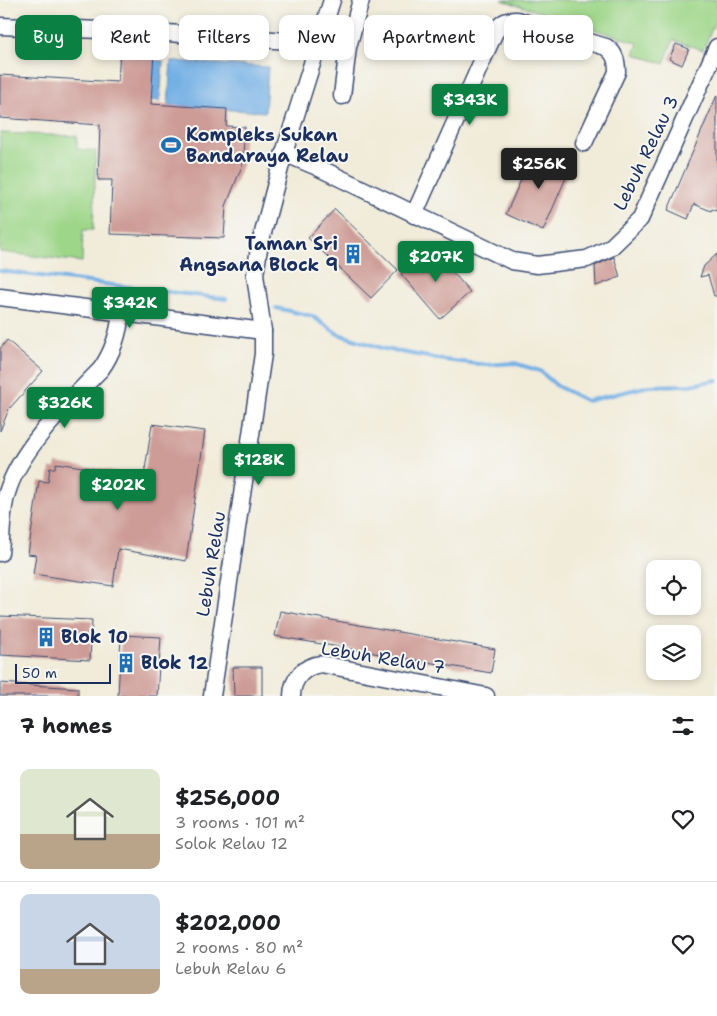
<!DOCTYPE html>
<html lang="en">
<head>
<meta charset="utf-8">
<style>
  :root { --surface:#fff; --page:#f6f6f6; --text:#202124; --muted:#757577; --line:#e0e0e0; --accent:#0b8043 }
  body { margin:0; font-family:"Shantell Sans",sans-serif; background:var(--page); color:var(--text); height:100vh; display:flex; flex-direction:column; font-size:19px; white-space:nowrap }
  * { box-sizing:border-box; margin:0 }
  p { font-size:16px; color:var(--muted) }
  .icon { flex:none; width:28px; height:28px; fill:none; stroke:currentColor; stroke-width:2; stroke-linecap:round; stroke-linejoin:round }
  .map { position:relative; height:696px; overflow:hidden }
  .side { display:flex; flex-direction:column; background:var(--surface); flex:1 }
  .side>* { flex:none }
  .top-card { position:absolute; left:15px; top:15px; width:688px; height:45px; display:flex; gap:10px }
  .fabs { position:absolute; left:646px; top:560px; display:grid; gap:10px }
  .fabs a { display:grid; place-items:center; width:55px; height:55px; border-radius:10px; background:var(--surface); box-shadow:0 2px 8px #0003; font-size:25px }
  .scale { position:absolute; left:15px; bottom:12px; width:96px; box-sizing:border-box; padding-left:5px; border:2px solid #1b2f5e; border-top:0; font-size:14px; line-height:18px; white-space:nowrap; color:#1b2f5e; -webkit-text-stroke:4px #f6f6f2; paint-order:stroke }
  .price { position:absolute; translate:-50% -42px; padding:0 11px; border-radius:5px; background:var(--accent); color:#fff; font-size:16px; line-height:32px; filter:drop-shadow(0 1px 2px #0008) }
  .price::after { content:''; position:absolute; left:50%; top:30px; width:15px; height:11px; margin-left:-8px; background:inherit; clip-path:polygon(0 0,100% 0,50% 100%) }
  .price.selected { background:#222; color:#fff }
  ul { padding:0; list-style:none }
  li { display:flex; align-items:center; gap:15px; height:125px; padding:0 20px }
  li+li { border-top:1px solid var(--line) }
  li span { display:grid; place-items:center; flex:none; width:140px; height:100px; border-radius:10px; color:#555 }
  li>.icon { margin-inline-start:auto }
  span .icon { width:60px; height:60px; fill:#fffc; stroke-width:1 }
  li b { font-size:21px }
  h2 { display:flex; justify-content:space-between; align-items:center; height:60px; padding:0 20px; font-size:21px }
  .chip { padding:0 18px; border-radius:10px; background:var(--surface); box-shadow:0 2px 8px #0003; font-size:18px; line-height:45px }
  .chip.selected { background:var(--accent); color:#fff }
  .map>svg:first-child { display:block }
  .green { fill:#9dd688; stroke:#5c8273 }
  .water { fill:#74b0e5; stroke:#4870a2 }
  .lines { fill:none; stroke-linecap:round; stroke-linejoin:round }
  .stream { stroke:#74b0e5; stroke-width:4 }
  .building { fill:#ce9c97 }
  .minor-casing { stroke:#3b4b71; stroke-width:19 }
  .minor { stroke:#fff; stroke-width:16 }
  .labels { text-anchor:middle; stroke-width:4; stroke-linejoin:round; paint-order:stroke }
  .poi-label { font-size:18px; font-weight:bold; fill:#1b2f5e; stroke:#f6f6f2; text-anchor:start }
  .street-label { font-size:18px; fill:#1b2f5e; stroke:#f6f6f2 }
</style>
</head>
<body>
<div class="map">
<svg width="717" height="696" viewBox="0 0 717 696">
  <rect width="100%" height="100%" fill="#f6f6f2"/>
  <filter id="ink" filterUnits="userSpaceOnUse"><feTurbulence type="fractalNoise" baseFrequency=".02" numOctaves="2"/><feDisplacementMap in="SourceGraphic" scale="10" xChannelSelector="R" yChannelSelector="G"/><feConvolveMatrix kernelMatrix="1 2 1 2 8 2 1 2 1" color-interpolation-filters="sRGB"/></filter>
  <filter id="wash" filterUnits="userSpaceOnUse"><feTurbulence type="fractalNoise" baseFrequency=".0096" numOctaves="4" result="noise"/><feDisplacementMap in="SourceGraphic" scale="20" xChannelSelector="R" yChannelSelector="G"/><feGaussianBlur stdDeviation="1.12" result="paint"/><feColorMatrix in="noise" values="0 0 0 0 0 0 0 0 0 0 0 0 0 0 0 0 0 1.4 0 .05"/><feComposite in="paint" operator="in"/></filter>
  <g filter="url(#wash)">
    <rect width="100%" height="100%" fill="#f1ecda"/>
    <!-- green -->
    <g class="green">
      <polygon points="502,0 717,0 717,17 703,50 673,40 664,64 634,54 638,43"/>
      <polygon points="0,133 77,136 77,149 96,151 93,230 83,230 82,262 0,252"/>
    </g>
    <!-- water -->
    <g class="water">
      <polygon points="128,59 163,61 160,101 125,98"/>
      <polygon points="171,61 268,67 265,112 168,106"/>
    </g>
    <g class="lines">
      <!-- stream -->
      <g class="stream">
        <polyline points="0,271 226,299"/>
        <polyline points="276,308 312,316 338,334 385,349 444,360 487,365 514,363 540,371 557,386 587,401 649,386 690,385 717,380"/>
      </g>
    </g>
    <g id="blocks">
      <!-- building -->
      <g class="building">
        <polygon points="676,44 689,49 682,65 669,59"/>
        <polygon points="120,49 154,51 151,104 227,109 226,126 245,127 242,166 226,206 224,238 110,234 112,180 98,180 100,125 0,118 0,75 118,82"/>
        <polygon points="717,95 717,211 712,209 711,211 694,204 688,219 668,210"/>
        <polygon points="534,150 571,166 543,231 506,214"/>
        <polygon points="335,209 398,270 371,298 308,238"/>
        <polygon points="431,247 470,292 440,319 401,274"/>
        <polygon points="717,254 717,296 714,296 708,275 700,277 704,266"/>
        <polygon points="614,257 620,277 596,286 595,266"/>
        <polygon points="7,340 43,371 9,409 0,431 0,349"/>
        <polygon points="152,424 205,431 186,561 118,549 113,586 33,574 36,555 28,554 39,481 48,482 50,468 55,468 56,463 144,476"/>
        <polygon points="280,611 495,649 491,673 275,636"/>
        <polygon points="0,616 92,620 90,660 0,655"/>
        <polygon points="121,635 161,637 157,696 118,696"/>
        <polygon points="233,667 262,667 262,696 234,696"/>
        <polygon points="0,683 78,688 78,696 0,696"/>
      </g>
    </g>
  </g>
  <g filter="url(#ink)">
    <use href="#blocks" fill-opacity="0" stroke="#3b4b71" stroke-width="1"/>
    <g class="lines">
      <defs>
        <g id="minor">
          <polyline points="0,26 151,32 319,43"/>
          <polyline points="342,96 348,47 361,0"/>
          <polyline points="284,153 315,166 512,261 537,265 587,259 610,248 640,219 717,47"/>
          <path d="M414,215l80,-181c6,-10 11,-15 23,-14l89,27c9,6 11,14 11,25l-33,71"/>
          <polyline points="0,297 263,331"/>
          <path d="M0,553c2,-19 1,-41 7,-60 13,-45 62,-91 94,-124 12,-17 18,-36 20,-57"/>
          <polyline points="212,696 263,354 263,331 255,275 259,248 284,153 332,0"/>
          <path d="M292,696c0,-17 12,-30 29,-32l165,32"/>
        </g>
      </defs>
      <!-- minor casing -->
      <use href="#minor" class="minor-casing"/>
      <!-- minor -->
      <use href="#minor" class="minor"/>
    </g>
  </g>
  <!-- icons -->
  <defs>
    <symbol id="stadium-bare" viewBox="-9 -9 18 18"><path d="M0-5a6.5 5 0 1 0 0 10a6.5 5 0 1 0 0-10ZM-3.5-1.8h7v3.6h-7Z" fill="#1f6fb2" stroke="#f6f6f2" stroke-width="2.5" paint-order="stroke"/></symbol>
    <symbol id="building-bare" viewBox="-9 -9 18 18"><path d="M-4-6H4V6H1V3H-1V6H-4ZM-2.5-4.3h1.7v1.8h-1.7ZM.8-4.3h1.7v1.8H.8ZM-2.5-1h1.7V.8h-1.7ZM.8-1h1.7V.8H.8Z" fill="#1f6fb2" stroke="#f6f6f2" stroke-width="2.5" paint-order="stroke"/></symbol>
  </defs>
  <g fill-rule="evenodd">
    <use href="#stadium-bare" x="157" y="131" width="28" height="28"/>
    <use href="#building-bare" x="339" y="240" width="28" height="28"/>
    <use href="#building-bare" x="32" y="623" width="28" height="28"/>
    <use href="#building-bare" x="112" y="649" width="28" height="28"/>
  </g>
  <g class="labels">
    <!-- poi labels -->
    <g class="poi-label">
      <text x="186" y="141">Kompleks Sukan<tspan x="186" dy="21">Bandaraya Relau</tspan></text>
      <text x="338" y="250" text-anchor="end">Taman Sri<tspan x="338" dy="21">Angsana Block 9</tspan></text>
      <text x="61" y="643">Blok 10</text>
      <text x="141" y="669">Blok 12</text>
    </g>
    <!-- street labels -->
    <g class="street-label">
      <text transform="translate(646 153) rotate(-64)" y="6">Lebuh Relau 3</text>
      <text transform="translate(211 564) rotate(-81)" y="6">Lebuh Relau</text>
      <text transform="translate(383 658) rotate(9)" y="6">Lebuh Relau 7</text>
    </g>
  </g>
</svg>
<div class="fabs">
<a><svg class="icon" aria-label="locate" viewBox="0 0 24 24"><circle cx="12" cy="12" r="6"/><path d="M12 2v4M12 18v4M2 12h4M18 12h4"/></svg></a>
<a><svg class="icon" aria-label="layers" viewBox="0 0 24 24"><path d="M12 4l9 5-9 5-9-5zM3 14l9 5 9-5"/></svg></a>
</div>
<div class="scale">50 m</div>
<b class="price" style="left:470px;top:126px">$343K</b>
<b class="price selected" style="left:539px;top:190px">$256K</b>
<b class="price" style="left:436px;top:283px">$207K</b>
<b class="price" style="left:130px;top:329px">$342K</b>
<b class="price" style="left:65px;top:429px">$326K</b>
<b class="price" style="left:259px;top:486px">$128K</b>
<b class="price" style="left:118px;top:511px">$202K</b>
<div class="top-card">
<a class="chip selected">Buy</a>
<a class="chip">Rent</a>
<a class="chip">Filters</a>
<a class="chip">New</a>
<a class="chip">Apartment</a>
<a class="chip">House</a>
</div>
</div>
<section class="side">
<h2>7 homes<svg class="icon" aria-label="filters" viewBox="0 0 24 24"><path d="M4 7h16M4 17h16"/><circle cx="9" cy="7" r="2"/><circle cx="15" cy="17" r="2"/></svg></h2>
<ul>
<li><span style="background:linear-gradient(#dfe7d0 65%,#b9a48a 0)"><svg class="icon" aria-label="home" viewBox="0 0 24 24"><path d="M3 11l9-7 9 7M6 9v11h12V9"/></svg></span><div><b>$256,000</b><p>3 rooms · 101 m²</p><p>Solok Relau 12</p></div><svg class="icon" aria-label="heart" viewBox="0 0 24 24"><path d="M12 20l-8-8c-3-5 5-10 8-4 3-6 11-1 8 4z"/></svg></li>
<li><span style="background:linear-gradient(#c9d6e8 75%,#b9a48a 0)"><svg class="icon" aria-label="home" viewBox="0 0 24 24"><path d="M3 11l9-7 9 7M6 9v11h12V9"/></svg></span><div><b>$202,000</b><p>2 rooms · 80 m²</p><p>Lebuh Relau 6</p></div><svg class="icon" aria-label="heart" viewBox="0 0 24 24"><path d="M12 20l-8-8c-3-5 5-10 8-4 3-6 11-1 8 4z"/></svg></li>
</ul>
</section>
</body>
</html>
